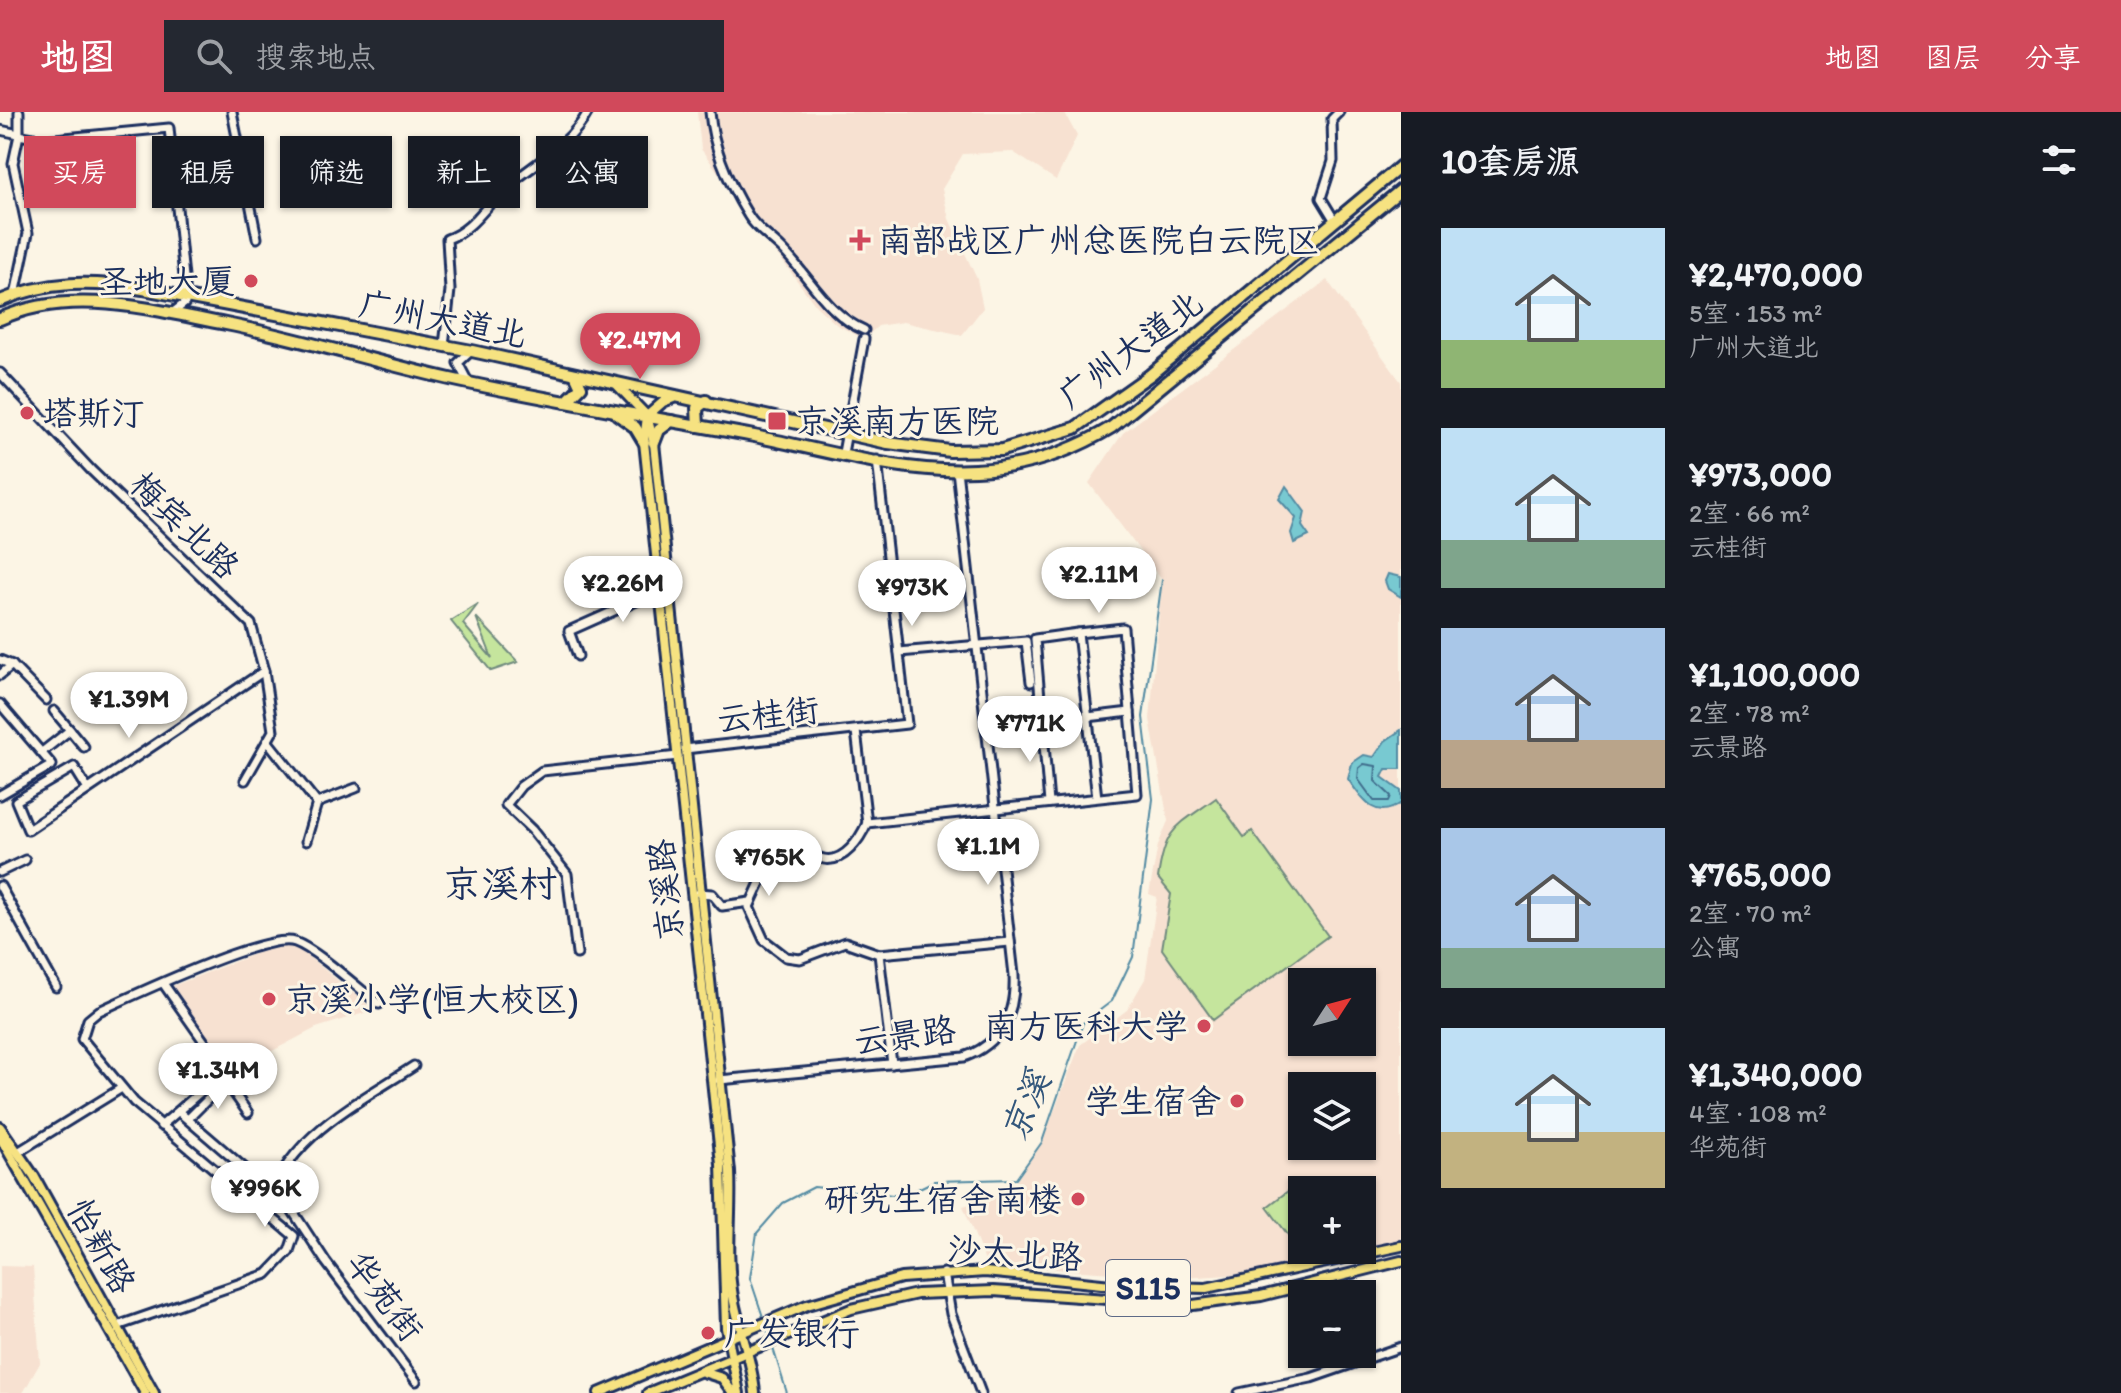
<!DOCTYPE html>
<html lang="zh">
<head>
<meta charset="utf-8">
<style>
  :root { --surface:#171b24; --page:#242831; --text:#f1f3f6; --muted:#9ea1a6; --accent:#d1495b }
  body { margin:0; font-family:Itim,"LXGW WenKai TC",sans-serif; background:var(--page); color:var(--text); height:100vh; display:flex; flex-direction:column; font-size:30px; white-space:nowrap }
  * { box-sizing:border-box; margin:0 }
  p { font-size:26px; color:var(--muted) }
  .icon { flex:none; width:44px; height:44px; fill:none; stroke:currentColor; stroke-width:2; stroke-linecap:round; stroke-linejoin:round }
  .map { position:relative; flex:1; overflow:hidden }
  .sheet { display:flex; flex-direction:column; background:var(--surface); width:720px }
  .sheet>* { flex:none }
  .top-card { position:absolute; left:24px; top:24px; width:760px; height:72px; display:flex; gap:16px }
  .needle { width:52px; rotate:54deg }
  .controls { position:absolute; left:1288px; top:856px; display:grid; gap:16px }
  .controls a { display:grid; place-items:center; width:88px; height:88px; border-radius:0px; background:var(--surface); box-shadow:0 2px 6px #0004; font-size:40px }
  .price { position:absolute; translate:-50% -68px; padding:0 18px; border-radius:28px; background:#fff; color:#222; font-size:26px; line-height:52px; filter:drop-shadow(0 2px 4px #0008) }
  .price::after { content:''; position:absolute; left:50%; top:48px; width:24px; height:18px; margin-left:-12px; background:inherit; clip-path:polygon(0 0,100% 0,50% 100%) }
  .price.on { background:var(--accent); color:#fff }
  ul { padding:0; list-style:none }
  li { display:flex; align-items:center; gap:24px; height:200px; padding:0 40px }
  li span { display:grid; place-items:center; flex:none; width:224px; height:160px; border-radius:0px; color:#555 }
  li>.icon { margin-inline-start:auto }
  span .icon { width:96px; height:96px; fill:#fffc; stroke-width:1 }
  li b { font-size:34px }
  h2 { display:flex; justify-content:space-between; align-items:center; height:96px; padding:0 40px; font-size:34px }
  .chip { padding:0 28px; border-radius:0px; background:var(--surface); box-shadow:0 2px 6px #0004; font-size:28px; line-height:72px }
  .chip.on { background:var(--accent); color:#fff }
  header { display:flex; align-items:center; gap:48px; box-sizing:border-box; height:112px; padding:0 40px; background:var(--accent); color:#fff }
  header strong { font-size:38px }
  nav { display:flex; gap:44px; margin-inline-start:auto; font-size:28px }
  .search { width:560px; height:72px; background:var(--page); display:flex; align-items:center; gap:20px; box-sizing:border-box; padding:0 28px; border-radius:0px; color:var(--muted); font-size:30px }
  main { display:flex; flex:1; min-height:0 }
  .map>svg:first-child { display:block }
  .built { fill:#f7e1d1; fill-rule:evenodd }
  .green { fill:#c5e59d; stroke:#708a7e; stroke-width:2 }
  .water { fill:#78c9d1; stroke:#538ba3; stroke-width:2 }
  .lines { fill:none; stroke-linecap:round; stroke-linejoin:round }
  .shore { stroke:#406d8c; stroke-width:2 }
  .stream { stroke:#538ba3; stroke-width:2 }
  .minor-casing { stroke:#1b2f5e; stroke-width:13 }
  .major-casing { stroke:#1b2f5e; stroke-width:14 }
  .highway-casing { stroke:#1b2f5e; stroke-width:16 }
  .minor { stroke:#fcf5e5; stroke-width:7 }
  .major { stroke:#f6e281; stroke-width:8 }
  .highway { stroke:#f6e281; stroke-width:10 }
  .poi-dot { fill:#d1495b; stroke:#fcf5e5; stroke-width:3 }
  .labels { text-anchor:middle; stroke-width:6; stroke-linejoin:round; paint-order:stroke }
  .shield { fill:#fcf5e5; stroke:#5e6a86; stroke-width:2 }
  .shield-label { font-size:32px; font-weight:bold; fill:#1b2f5e }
  .poi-label { font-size:34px; fill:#1b2f5e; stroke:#fcf5e5; text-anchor:start }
  .street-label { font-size:34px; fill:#1b2f5e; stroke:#fcf5e5 }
  .water-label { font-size:36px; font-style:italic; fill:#32567b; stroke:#fcf5e5 }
  .quarter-label { font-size:38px; fill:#1b2f5e; stroke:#fcf5e5 }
</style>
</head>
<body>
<header>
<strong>地图</strong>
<div class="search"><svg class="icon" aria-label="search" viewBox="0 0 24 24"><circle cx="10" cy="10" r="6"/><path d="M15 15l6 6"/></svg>搜索地点</div>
<nav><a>地图</a><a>图层</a><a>分享</a></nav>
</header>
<main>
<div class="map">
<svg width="1401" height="1281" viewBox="0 0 1401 1281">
  <rect width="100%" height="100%" fill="#fcf5e5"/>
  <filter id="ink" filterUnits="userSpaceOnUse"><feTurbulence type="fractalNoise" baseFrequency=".0125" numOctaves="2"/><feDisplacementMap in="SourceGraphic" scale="16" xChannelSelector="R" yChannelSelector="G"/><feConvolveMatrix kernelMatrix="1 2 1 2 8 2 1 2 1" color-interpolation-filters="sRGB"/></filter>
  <g filter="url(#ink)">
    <!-- built -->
    <g class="built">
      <polygon points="697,0 1064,0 1077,24 1056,68 1013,40 963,42 942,77 949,107 977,167 983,196 962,223 903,210 878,214 864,227 837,213 816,194 778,143 747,112 728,74 701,37"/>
      <path d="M1327,168l74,102v857l-39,10v-59h-60v60h58l-83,22 -96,6 -195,-14 -23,-58 46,-14 33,-50 38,-97 47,-35 18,-31 12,-82 -8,-3 9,-49 10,-24 -18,-102 12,-139 -73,-97 34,-50zM1302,870h60v60h-60zM1302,974h60v60h-60z"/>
      <polygon points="293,832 374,898 316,916 232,960 170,875 260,840"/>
      <polygon points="0,1154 33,1155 40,1251 23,1281 0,1281"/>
    </g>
    <!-- green -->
    <g class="green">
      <polygon points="478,492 463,512 492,546 476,505 518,550 491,559 451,509"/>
      <path d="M1216,686l28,39 8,-6 76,105 -115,84 -51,-71 9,-55 -13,-16c7,-51 18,-51 58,-80z"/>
      <polygon points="1292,1076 1302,1089 1302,1127 1295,1132 1267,1095"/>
    </g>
    <!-- water -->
    <g class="water">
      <polygon points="1286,374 1305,400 1302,414 1309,424 1294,431 1291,421 1296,406 1279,387"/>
      <polygon points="1388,462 1401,465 1401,485 1388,477 1385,469"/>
      <path d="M1401,618v39h-15l-4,8 19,14v12c-26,19 -39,-4 -53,-24l4,-16 12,-8 10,2 11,-16z"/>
    </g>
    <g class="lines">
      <!-- shore -->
      <polygon class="shore" points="1364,652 1376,654 1375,669 1391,684 1389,689 1374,689 1358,667 1359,656"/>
      <!-- stream -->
      <g class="stream">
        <polyline points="764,1208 750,1166 757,1121 783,1091 814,1075 903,1084 934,1069 1016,1067 1042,1030 1083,911 1112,889 1133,845 1153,687 1143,605 1162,468"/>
        <polyline points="766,1214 770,1227"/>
        <polyline points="772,1233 787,1281"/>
      </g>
      <defs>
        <g id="minor">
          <polyline points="232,0 257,126"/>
          <path d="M710,0c3,36 19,72 38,103 7,13 23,23 34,34 27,27 46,66 82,81"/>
          <polyline points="0,18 19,22"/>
          <polyline points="19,23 44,28 169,16 186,185 185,191 172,201"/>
          <polyline points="176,81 246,72"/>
          <polyline points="1335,109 1321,86 1333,49 1332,7 1339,0"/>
          <polyline points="15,183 28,121 13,51 19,23 19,0"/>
          <path d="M444,234l6,-56 -3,-51c26,-9 38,-33 57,-50 29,-25 66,-43 84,-77"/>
          <polyline points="0,261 91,358 251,512 264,559 273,619 245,668"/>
          <polyline points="468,270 458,251 470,240"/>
          <polyline points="843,341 864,227"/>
          <polyline points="899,540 1026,529 1031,570"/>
          <polyline points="578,544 569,519 661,478"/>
          <polyline points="0,548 12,553 0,563"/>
          <polyline points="12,553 46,588"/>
          <polyline points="0,592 52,653 0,683"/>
          <polyline points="986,617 1130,600"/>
          <polyline points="70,618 84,635"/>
          <polyline points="856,619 867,711"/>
          <polyline points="269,631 317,691"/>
          <polyline points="685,637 907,612 877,348"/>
          <polyline points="42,640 70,618 54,599"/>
          <polyline points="87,676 74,655 16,689 28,718 264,559"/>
          <polyline points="317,691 356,676"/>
          <polyline points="1049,691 1035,527 1078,521"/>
          <polyline points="867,711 1137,682 1123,516 1078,521 1097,686"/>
          <path d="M867,711c-7,16 -23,40 -43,36 -15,-3 -23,-11 -38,-11l-22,26 -15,33 15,33 22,17 14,2 45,-17 34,12"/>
          <polyline points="306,729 317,691"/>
          <polyline points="0,760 25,748"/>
          <polyline points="0,774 56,875"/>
          <polyline points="699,781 712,782 722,794 750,790"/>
          <polyline points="577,842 567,762 532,718 506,693 521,674 542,659 678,644"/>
          <polyline points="892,952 879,842 1010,830"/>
          <path d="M719,968l245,-23c37,-13 52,-43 50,-82l-57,-505"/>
          <polyline points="179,1000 271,1079 279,1078 326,1150 416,1269"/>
          <polyline points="188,1007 210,985 229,974 248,1001"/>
          <polyline points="161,1014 221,962 217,948 163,871"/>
          <polyline points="18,1040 120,977"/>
          <path d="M266,1099c17,-72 90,-107 148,-145"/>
          <polyline points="944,1161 951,1202 981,1281"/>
          <path d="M117,1214l150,-52 22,-23 5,-15 -160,-134 -52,-63 6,-19 11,-9c33,-15 168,-79 196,-69 22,8 64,47 84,62"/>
          <polyline points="1239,1281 1311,1266 1401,1235"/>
        </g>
        <g id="major">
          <path d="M618,274l29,30 7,27 76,729c2,39 -4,79 2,118 5,36 20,67 23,103"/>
          <polyline points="676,285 663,290 647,304 644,330 721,1052 726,1216 739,1281"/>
          <polyline points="0,1015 34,1064 154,1281"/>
          <polyline points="0,1025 145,1281"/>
          <polyline points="703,1260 722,1266 733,1281"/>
          <polyline points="599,1281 807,1193 901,1166 985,1160 1121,1174 1206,1176 1401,1134"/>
          <polyline points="648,1281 851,1197 917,1182 993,1179 1193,1193 1261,1184 1401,1149"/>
        </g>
        <g id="highway">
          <path d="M0,189c48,-21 92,-20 143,-12l329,62 416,92 62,8 52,-1 73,-22 75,-53 251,-209"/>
          <path d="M0,207c72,-33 152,-9 226,5 76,15 149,38 224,55 100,22 202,38 304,57 70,14 148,38 221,34 49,-2 96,-18 137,-43l289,-237"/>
          <polyline points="566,290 581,275 575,262"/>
          <polyline points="617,302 635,315 644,330"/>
          <polyline points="698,314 697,296 706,289"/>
          <polyline points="654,331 659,318 671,309"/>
        </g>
      </defs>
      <!-- minor casing -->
      <use href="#minor" class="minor-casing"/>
      <!-- major casing -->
      <use href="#major" class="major-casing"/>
      <!-- highway casing -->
      <use href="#highway" class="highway-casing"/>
      <!-- minor -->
      <use href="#minor" class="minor"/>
      <!-- major -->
      <use href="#major" class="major"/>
      <!-- highway -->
      <use href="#highway" class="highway"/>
    </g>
  </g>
  <!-- markers -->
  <g class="poi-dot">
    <path d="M856 116h8v8h8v8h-8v8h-8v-8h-8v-8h8z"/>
    <circle cx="251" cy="169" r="8"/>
    <circle cx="27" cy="301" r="8"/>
    <rect x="767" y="299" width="20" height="20" rx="4"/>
    <circle cx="269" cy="887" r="8"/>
    <circle cx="1204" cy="914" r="8"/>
    <circle cx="1237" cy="989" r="8"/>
    <circle cx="1078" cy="1087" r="8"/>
    <circle cx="708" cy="1221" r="8"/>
  </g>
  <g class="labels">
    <!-- shield labels -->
    <rect class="shield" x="1106" y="1148" width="84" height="56" rx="6"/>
    <g class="shield-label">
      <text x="1148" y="1187">S115</text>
    </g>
    <!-- poi labels -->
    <g class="poi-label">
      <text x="878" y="140">南部战区广州总医院白云院区</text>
      <text x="235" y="181" text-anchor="end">圣地大厦</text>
      <text x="43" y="313">塔斯汀</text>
      <text x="795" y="321">京溪南方医院</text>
      <text x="285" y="899">京溪小学(恒大校区)</text>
      <text x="1188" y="926" text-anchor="end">南方医科大学</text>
      <text x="1221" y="1001" text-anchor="end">学生宿舍</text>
      <text x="1062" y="1099" text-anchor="end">研究生宿舍南楼</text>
      <text x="724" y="1233">广发银行</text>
    </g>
    <!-- street labels -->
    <g class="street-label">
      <text transform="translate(443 207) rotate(11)" y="12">广州大道北</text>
      <text transform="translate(1130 237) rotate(-37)" y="12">广州大道北</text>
      <text transform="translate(185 413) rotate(44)" y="12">梅宾北路</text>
      <text transform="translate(768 602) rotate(-6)" y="12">云桂街</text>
      <text transform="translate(665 778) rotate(-96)" y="12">京溪路</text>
      <text transform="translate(905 923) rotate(-7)" y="12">云景路</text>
      <text transform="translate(102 1134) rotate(61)" y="12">怡新路</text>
      <text transform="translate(1015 1141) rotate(4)" y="12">沙太北路</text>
      <text transform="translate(385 1184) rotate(53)" y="12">华苑街</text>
    </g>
    <!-- water labels -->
    <g class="water-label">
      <text transform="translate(1025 994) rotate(-67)" y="13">京溪</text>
    </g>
    <!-- quarter labels -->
    <g class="quarter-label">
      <text x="500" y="785">京溪村</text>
    </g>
  </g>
</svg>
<div class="controls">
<a><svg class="needle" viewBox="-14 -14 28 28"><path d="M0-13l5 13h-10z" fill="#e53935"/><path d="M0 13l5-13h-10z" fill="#9ea1a6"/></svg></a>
<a><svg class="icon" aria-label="layers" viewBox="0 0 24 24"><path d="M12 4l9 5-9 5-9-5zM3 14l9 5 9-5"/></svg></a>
<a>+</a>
<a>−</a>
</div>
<b class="price on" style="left:640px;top:269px">¥2.47M</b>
<b class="price" style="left:1099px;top:503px">¥2.11M</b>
<b class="price" style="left:623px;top:512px">¥2.26M</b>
<b class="price" style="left:912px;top:516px">¥973K</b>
<b class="price" style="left:129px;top:628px">¥1.39M</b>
<b class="price" style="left:1030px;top:652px">¥771K</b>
<b class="price" style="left:988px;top:775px">¥1.1M</b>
<b class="price" style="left:769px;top:786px">¥765K</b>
<b class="price" style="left:218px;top:999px">¥1.34M</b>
<b class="price" style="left:265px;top:1117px">¥996K</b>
<div class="top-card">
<a class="chip on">买房</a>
<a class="chip">租房</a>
<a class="chip">筛选</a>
<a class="chip">新上</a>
<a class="chip">公寓</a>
</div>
</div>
<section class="sheet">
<h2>10套房源<svg class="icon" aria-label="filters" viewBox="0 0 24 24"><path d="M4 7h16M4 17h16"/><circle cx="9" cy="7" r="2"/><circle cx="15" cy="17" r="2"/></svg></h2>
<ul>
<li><span style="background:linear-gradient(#bfe0f5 70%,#8fb573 0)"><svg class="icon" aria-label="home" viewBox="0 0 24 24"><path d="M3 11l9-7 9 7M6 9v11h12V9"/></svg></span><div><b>¥2,470,000</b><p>5室 · 153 m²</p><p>广州大道北</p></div></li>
<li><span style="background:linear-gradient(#bfe0f5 70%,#7fa58c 0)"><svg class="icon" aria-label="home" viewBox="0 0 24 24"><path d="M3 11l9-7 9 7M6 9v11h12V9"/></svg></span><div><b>¥973,000</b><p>2室 · 66 m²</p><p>云桂街</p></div></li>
<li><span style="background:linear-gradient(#a9c7e8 70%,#b9a48a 0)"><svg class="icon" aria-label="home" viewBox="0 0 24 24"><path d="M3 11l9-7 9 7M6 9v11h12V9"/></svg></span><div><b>¥1,100,000</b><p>2室 · 78 m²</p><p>云景路</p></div></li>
<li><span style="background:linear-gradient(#a9c7e8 75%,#7fa58c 0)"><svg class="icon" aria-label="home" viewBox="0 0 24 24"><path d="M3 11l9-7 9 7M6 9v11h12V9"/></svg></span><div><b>¥765,000</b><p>2室 · 70 m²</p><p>公寓</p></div></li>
<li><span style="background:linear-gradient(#bfe0f5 65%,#c2b280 0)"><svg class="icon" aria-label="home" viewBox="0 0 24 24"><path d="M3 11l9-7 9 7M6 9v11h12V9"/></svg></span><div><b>¥1,340,000</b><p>4室 · 108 m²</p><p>华苑街</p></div></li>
</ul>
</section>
</main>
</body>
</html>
